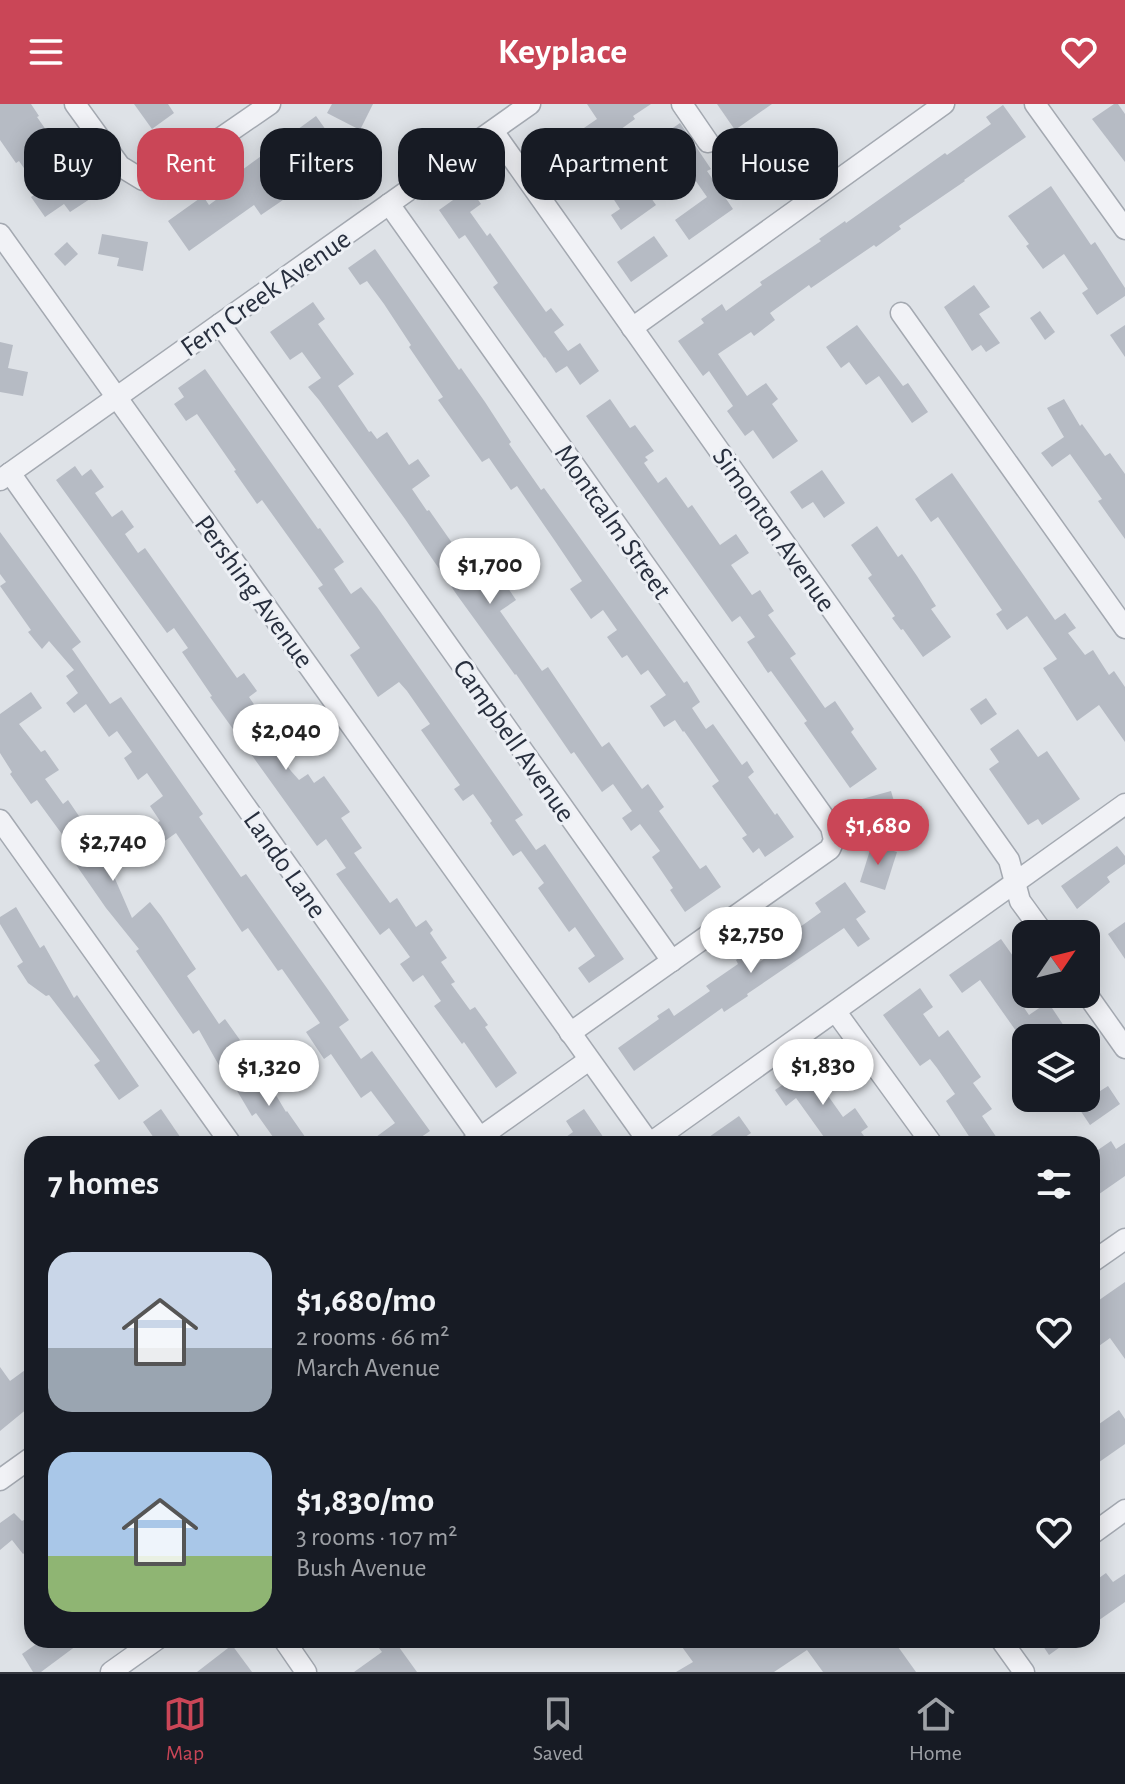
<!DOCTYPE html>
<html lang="en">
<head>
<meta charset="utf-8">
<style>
  :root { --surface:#171b24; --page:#242831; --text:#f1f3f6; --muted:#9ea1a6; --line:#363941; --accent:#ca4657 }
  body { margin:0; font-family:"Alegreya Sans",sans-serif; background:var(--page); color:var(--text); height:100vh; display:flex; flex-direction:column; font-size:30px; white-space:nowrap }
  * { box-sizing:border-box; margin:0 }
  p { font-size:26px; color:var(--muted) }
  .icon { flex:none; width:44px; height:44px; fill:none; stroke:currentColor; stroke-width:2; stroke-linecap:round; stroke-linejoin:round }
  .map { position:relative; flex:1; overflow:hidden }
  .panel { position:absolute; left:24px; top:1032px; width:1076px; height:512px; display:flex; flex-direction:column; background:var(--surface); border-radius:24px; box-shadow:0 4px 20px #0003 }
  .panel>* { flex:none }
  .banner { position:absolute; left:24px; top:24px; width:1078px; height:72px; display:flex; gap:16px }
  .needle { width:52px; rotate:55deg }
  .fabs { position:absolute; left:1012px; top:816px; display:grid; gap:16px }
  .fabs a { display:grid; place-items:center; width:88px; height:88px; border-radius:16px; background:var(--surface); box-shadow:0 4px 20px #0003; font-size:40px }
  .price { position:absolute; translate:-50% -68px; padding:0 18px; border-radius:28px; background:#fff; color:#222; font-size:26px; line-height:52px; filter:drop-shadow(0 2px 4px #0008) }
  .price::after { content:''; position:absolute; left:50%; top:48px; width:24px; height:18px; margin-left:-12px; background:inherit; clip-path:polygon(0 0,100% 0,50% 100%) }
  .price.on { background:var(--accent); color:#fff }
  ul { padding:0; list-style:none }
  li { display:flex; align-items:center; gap:24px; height:200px; padding:0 24px }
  li span { display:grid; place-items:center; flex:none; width:224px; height:160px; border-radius:24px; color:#555 }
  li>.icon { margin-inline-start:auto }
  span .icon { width:96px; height:96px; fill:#fffc; stroke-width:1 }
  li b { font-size:34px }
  h2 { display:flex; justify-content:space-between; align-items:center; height:96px; padding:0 24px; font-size:34px }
  .chip { padding:0 28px; border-radius:24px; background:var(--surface); box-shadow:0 4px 20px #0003; font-size:28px; line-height:72px }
  .chip.on { background:var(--accent); color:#fff }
  header { display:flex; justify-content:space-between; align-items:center; height:104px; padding:0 24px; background:var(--accent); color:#fff; font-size:36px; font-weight:700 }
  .dock { display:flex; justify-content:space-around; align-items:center; height:112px; border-top:2px solid var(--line); background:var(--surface); font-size:22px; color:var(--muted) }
  .dock a { display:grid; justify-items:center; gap:4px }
  .dock .on { color:var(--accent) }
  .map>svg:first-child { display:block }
  .building { fill:#b6bbc4 }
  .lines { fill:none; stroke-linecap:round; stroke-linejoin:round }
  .minor-casing { stroke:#a4a9b1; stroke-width:23 }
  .minor { stroke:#f1f2f6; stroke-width:20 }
  .labels { text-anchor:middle; stroke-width:6; stroke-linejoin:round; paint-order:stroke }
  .street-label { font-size:28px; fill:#282f3e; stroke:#edf0f5 }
</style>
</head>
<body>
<header><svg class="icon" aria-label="menu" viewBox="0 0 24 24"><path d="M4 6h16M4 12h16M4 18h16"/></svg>Keyplace<svg class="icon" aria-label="heart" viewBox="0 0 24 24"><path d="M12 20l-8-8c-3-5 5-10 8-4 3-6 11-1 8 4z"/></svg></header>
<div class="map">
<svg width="1125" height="1568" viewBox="0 0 1125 1568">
  <rect width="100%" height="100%" fill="#dee2e7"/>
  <!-- building -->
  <g class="building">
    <polygon points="0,0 31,0 39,12 37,13 93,93 70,108 64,100 45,113 31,93 40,87 19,57 16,59 0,36"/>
    <polygon points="134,0 168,0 174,9 152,25"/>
    <polygon points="332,0 373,0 360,26 327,9"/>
    <polygon points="587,0 651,0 633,12 635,15 599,41 602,46 577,64 586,77 572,86 563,73 568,69 552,46 597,15"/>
    <polygon points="717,0 772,0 735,26"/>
    <polygon points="1114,0 1118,0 1125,10 1125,58 1092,15"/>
    <polygon points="1003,1 1026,33 964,76 965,77 899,122 901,125 876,143 874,141 811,184 809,181 770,209 775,216 754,232 751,228 718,250 747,292 766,279 778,295 772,300 798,337 773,355 753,326 745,332 727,307 733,302 709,267 703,272 678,237 704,219 701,215 722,200 726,207 762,181 760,178 821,137 819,135 845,117 846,119 945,49 947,51 991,20 986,13"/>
    <polygon points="316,12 346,54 325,68 318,58 297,73 295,70 274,84 283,96 261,111 254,101 189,147 168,117 203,92 209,101 228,87 223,80"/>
    <polygon points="680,19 711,65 707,67 733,105 689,136 675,116 707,93 686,63 690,60 667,28"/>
    <polygon points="640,61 659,88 651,94 656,101 621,126 611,111 620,105 607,85"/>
    <polygon points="1051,82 1091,141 1095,138 1125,184 1125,192 1097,211 1082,189 1088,185 1064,150 1043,165 1026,142 1029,140 1008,112"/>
    <polygon points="470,84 481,100 470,108 487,132 490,129 546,208 551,204 564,221 554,228 568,247 580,239 599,267 580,281 567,262 556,269 545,253 544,254 493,183 498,179 465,131 459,135 439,106"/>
    <polygon points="102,130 148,138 143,167 117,162 119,154 98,150"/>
    <polygon points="654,132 668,152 631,178 617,158"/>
    <polygon points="67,138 78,150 65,162 54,150"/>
    <polygon points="375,145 459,266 461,264 485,298 511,338 509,340 541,386 544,384 573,424 684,579 687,577 700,598 692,604 706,625 713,620 742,661 747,657 754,668 748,673 775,711 777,709 794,733 765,753 759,744 753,749 742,734 747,731 712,682 719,677 684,627 683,628 675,616 664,623 650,602 666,591 648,566 641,571 627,551 622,554 607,533 617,526 603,506 591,515 570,485 582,477 555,437 517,382 511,386 489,354 482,358 438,296 443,293 409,243 411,241 384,200 367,177 360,181 348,164"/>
    <polygon points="974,181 990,203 979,210 1000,239 986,248 981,241 972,247 944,203"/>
    <polygon points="313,198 325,215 318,220 354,270 338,282 369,328 371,327 377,335 387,328 409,361 418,355 430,372 412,385 427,407 429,406 464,456 473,450 494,480 502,475 516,496 500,507 542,567 548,563 602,643 609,638 642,685 648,680 664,703 659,707 700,765 706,761 721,783 685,808 670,786 673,784 652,753 660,747 640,720 631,727 622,714 632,707 613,680 602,688 574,648 571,650 516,570 515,571 457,491 405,415 319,296 308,283 321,274 302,248 290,256 270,228"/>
    <polygon points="1040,207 1055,228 1045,236 1030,214"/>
    <polygon points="857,221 903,282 908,279 928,308 912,319 879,272 866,281 849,258 841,264 826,243"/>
    <polygon points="1125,221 1125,253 1110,231"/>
    <polygon points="0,238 13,241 8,264 28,268 23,292 0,288"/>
    <polygon points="205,265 318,425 320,424 344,458 334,465 351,490 361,483 377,503 523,711 515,716 536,746 545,740 624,855 589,879 578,864 595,852 575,823 569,828 538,784 544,779 521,747 513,752 490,719 492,717 473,690 463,697 454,685 460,681 421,626 430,620 407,587 399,578 378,593 350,551 360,544 318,484 323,481 262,396 257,400 234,367 236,366 197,310 186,317 174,300 184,293 178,284"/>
    <polygon points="610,295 630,324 635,321 654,347 645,353 648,356 644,359 658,379 666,373 688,404 692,401 720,441 736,430 749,449 731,461 752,491 760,486 774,507 768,511 796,550 790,554 825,604 835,597 854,625 851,628 877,665 850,684 804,619 807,617 771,567 768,569 747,538 755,533 740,512 732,518 586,312"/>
    <polygon points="1064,295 1080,322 1082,320 1105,352 1110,349 1125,370 1125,435 1098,397 1102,395 1070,350 1052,363 1041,349 1064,333 1047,304"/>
    <polygon points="75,362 82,372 91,365 104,383 95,389 112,413 122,406 134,423 125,430 138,449 145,444 237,574 244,569 257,587 249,593 273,628 275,626 285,642 277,648 291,667 299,676 308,670 314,679 324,672 350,708 341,714 362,744 354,749 390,799 397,794 416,823 426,816 433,826 430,829 447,854 441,858 455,878 451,880 470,906 475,903 488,921 485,923 517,969 496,984 464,938 462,940 434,902 441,897 423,871 413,878 400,860 410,853 389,824 380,831 336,770 346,764 326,735 317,742 210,593 212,592 182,548 188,544 174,524 167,529 56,376"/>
    <polygon points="822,366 845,399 824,414 813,398 802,405 790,388"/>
    <polygon points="952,369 1055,516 1065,509 1076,524 1068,529 1085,551 1093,546 1109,571 1114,567 1125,583 1125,638 1099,601 1077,617 1043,564 1057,555 1027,512 1007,526 996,510 1002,506 938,413 931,418 915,395"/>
    <polygon points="877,422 898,453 902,450 917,472 936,502 931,505 951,533 923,553 903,525 901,526 892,514 895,512 868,474 872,471 851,441"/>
    <polygon points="0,428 81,538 72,545 110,600 121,593 203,710 199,713 241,773 246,770 329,887 349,916 339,923 361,955 372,947 430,1027 411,1040 381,1040 376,1033 395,1019 371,987 361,994 331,950 324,955 306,928 320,919 282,865 278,867 248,824 242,828 176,729 152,746 141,731 160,717 150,702 163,692 147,669 138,676 124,654 132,648 117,627 109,633 86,600 74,609 66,599 78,589 66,572 74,566 49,537 42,545 28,528 31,526 0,482 6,478 0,470"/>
    <polygon points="31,588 42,604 19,620 41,648 45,646 59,666 45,675 63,700 68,696 98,740 124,722 138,741 109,761 132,814 150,798 161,812 196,865 187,872 219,920 225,915 245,943 221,965 199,926 193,930 136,847 139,845 106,804 72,755 78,752 37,696 31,700 10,670 12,668 0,649 0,610"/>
    <polygon points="986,594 997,610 981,621 970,605"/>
    <polygon points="1018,625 1038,653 1047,647 1080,695 1042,721 1038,715 1028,721 989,665 999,658 990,645"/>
    <polygon points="891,687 900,718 871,726 862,695"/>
    <polygon points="872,740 897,748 885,786 860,778"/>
    <polygon points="1117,742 1125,752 1125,760 1107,773 1110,778 1077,805 1061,782"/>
    <polygon points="845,778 866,808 856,815 870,835 858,843 844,824 747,890 748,892 724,908 722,904 634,967 618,944 659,915 657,912 669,904 674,912 710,887 706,882 738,860 736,856 749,846 758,859 786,840 777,826 787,819 793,828 821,808 815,799"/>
    <polygon points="16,803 40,844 44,841 74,894 77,891 139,982 119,996 94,961 100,957 49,891 46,892 28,879 17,862 23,858 0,820 0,813"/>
    <polygon points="1125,818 1125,855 1108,830"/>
    <polygon points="1001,835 1020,862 1022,861 1026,867 1026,881 1014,889 1029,911 1048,898 1072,934 1021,934 980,876 962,889 949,871"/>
    <polygon points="920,884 933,903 923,910 939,933 948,926 981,973 973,979 992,1005 982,1012 1001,1040 974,1040 946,997 955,990 937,964 930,955 920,962 883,911"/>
    <polygon points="822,954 832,969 819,979 843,1013 855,1004 868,1023 861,1028 870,1040 829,1040 796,994 786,1002 775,986"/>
    <polygon points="258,961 286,1008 287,1007 310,1040 278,1040 256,1009 252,1012 233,980"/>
    <polygon points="1086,972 1097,989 1108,982 1120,1000 1090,1021 1072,994 1086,994"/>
    <polygon points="161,1005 185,1040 158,1040 143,1018"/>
    <polygon points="584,1005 608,1040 556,1040 573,1028 566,1017"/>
    <polygon points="739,1012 751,1029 735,1040 699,1040"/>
    <polygon points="1111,1037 1116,1045 1125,1039 1125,1072 1092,1095 1092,1050"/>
    <polygon points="1125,1178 1125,1255 1110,1234 1092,1247 1092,1201"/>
    <polygon points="32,1261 32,1296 25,1300 28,1304 0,1327 0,1263 10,1277"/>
    <polygon points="1119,1306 1125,1315 1125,1340 1092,1363 1092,1325"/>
    <polygon points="14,1409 22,1417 32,1411 32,1443 23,1450 12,1436 0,1446 0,1419"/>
    <polygon points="1106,1469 1113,1478 1125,1470 1125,1498 1092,1521 1092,1479"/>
    <polygon points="42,1536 84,1536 41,1568 33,1568 22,1550"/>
    <polygon points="373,1536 394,1536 417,1568 354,1568 382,1548"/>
    <polygon points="677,1536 893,1536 916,1568 823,1568 807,1546 774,1568 676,1568 693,1558"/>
    <polygon points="1039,1536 1070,1536 1049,1551"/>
    <polygon points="232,1541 252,1568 197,1568"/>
  </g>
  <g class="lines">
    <defs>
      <g id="minor">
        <polyline points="75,0 120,62 143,76 167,71 270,0"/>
        <polyline points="682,0 708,38"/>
        <polyline points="1035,0 1125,125"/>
        <polyline points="493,27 1009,756 1020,797 1044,830"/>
        <polyline points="389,100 831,723 834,736 830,745 570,929"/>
        <polyline points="0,130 650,1040"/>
        <polyline points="901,209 1125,524"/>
        <polyline points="220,220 672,857"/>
        <polyline points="632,224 944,0"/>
        <polyline points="10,369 480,1034"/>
        <polyline points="0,376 530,0"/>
        <polyline points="0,716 231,1040"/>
        <polyline points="1086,889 1125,944"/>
        <polyline points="836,908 932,1040"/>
        <polyline points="471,1040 589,956"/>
        <polyline points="649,1040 1125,700"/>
        <polyline points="1092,1158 1125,1135"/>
        <polyline points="0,1376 32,1353"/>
        <polyline points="1092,1430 1125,1406"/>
        <polyline points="284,1536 306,1568"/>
        <polyline points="1001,1536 1024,1568"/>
        <polyline points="111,1568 156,1536"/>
      </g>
    </defs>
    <!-- minor casing -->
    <use href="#minor" class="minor-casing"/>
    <!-- minor -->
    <use href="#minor" class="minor"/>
  </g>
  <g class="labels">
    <!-- street labels -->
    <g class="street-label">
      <text transform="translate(265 188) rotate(-35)" y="10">Fern Creek Avenue</text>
      <text transform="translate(614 417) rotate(55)" y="10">Montcalm Street</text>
      <text transform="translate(775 425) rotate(55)" y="10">Simonton Avenue</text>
      <text transform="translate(255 487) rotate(54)" y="10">Pershing Avenue</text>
      <text transform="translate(515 636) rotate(55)" y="10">Campbell Avenue</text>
      <text transform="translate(286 760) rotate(55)" y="10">Lando Lane</text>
    </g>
  </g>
</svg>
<div class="fabs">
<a><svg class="needle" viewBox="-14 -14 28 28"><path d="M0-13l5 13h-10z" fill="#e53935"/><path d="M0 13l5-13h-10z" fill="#9ea1a6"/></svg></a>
<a><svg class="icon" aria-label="layers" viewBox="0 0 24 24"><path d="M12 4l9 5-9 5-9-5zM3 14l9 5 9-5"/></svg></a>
</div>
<b class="price" style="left:490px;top:502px">$1,700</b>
<b class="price" style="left:286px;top:668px">$2,040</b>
<b class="price on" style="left:878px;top:763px">$1,680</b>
<b class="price" style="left:113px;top:779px">$2,740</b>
<b class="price" style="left:751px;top:871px">$2,750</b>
<b class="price" style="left:823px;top:1003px">$1,830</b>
<b class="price" style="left:269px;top:1004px">$1,320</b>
<div class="banner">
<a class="chip">Buy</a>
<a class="chip on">Rent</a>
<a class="chip">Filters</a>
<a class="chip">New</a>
<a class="chip">Apartment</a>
<a class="chip">House</a>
</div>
<section class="panel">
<h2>7 homes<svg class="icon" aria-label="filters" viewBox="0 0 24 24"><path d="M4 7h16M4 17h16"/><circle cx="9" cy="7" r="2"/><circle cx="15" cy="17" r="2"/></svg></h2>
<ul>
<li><span style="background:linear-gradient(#c9d6e8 60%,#9aa5b1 0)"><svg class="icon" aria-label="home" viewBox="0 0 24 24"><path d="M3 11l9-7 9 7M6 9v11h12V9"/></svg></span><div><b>$1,680/mo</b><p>2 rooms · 66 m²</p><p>March Avenue</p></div><svg class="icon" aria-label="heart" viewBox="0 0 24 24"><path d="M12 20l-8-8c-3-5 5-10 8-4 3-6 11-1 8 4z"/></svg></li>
<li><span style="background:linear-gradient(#a9c7e8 65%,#8fb573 0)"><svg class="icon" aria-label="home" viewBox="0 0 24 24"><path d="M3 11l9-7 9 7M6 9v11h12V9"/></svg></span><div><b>$1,830/mo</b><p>3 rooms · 107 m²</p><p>Bush Avenue</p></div><svg class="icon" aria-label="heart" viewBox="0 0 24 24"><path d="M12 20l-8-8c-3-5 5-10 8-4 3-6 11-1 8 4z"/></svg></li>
</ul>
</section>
</div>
<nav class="dock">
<a class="on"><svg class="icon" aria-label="map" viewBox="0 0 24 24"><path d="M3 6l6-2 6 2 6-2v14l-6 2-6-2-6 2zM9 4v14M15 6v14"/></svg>Map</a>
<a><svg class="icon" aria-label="saved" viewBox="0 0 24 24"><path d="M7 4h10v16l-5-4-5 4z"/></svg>Saved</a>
<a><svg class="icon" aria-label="home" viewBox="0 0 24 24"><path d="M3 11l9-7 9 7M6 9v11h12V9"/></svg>Home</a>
</nav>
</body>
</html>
